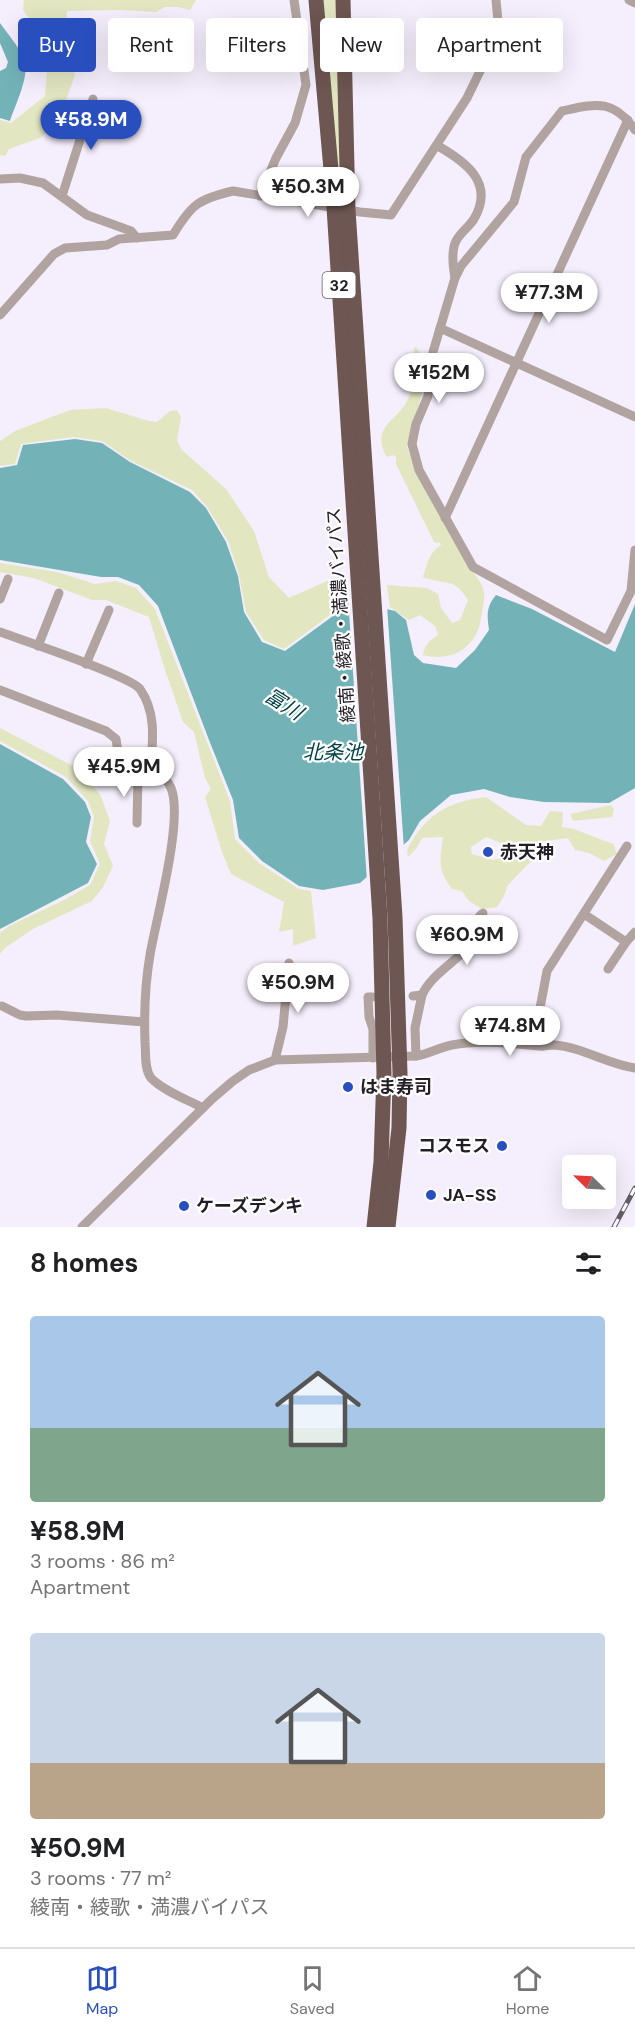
<!DOCTYPE html>
<html lang="en">
<head>
<meta charset="utf-8">
<style>
  :root { --surface:#fff; --page:#f6f6f6; --text:#202124; --muted:#757577; --line:#e0e0e0; --accent:#294ebd }
  body { margin:0; font-family:"DM Sans","Noto Sans JP",sans-serif; background:var(--page); color:var(--text); height:100vh; display:flex; flex-direction:column; font-size:22px; white-space:nowrap }
  * { box-sizing:border-box; margin:0 }
  p { font-size:20px; color:var(--muted) }
  .icon { flex:none; width:33px; height:33px; fill:none; stroke:currentColor; stroke-width:2; stroke-linecap:round; stroke-linejoin:round }
  .map { position:relative; height:1227px; overflow:hidden }
  .details { display:flex; flex-direction:column; background:var(--surface); flex:1 }
  .details>* { flex:none }
  .banner { position:absolute; left:18px; top:18px; width:600px; height:54px; display:flex; gap:12px }
  .needle { width:39px; rotate:294deg }
  .fabs { position:absolute; left:562px; top:1155px; display:grid; gap:12px }
  .fabs a { display:grid; place-items:center; width:54px; height:54px; border-radius:6px; background:var(--surface); box-shadow:0 6px 24px #0002; font-size:30px }
  .price { position:absolute; translate:-50% -51px; padding:0 14px; border-radius:21px; background:#fff; color:#222; font-size:20px; line-height:39px; filter:drop-shadow(0 2px 3px #0008) }
  .price::after { content:''; position:absolute; left:50%; top:36px; width:18px; height:14px; margin-left:-9px; background:inherit; clip-path:polygon(0 0,100% 0,50% 100%) }
  .price.active { background:var(--accent); color:#fff }
  ul { padding:0; list-style:none }
  li { display:grid; align-content:center; gap:12px; height:318px; padding:0 30px }
  li span { display:grid; place-items:center; height:186px; border-radius:6px; color:#555 }
  li>.icon { margin-inline-start:auto }
  span .icon { width:108px; height:108px; fill:#fffc; stroke-width:1 }
  li b { font-size:26px }
  h2 { display:flex; justify-content:space-between; align-items:center; height:72px; padding:0 30px; font-size:26px }
  .pill { padding:0 21px; border-radius:6px; background:var(--surface); box-shadow:0 6px 24px #0002; font-size:21px; line-height:54px }
  .pill.active { background:var(--accent); color:#fff }
  .tabs { display:flex; justify-content:space-around; align-items:center; height:84px; border-top:2px solid var(--line); background:var(--surface); font-size:16px; color:var(--muted) }
  .tabs a { display:grid; justify-items:center; gap:3px }
  .tabs .active { color:var(--accent) }
  .map>svg:first-child { display:block }
  .green { fill:#e2e7c2 }
  .water { fill:#73b3b8 }
  .pier { fill:#f5eefc }
  .lines { fill:none; stroke-linecap:round; stroke-linejoin:round }
  .minor { stroke:#b0a3a0; stroke-width:9 }
  .trunk { stroke:#6e5652; stroke-width:15 }
  .rail-casing { stroke:#635d68; stroke-width:5 }
  .rail { stroke:#fefefe; stroke-width:3; stroke-dasharray:9; stroke-linecap:butt }
  .poi-dot { fill:#294ebd; stroke:#fefefe; stroke-width:2 }
  .labels { text-anchor:middle; stroke-width:4.5; stroke-linejoin:round; paint-order:stroke }
  .shield { fill:#fefefe; stroke:#646067; stroke-width:1.5 }
  .shield-label { font-size:16px; font-weight:bold; fill:#221d26 }
  .street-label { font-size:18px; fill:#221d26; stroke:#fefefe }
  .poi-label { font-size:18px; font-weight:bold; fill:#221d26; stroke:#fefefe; text-anchor:start }
  .water-label { font-size:20px; font-style:italic; fill:#004144; stroke:#fefefe }
</style>
</head>
<body>
<div class="map">
<svg width="635" height="1227" viewBox="0 0 635 1227">
  <rect width="100%" height="100%" fill="#f5eefc"/>
  <!-- green -->
  <g class="green">
    <polygon points="24,0 196,0 190,10 178,7 165,7 156,12 120,10 67,11 65,43 75,75 66,100 56,123 40,138 9,149 5,156 0,155 0,120 11,123 45,96 47,68 41,35 23,10"/>
    <polygon points="322,0 336,0 341,155 338,170"/>
    <path d="M415,346l8,11 5,16 -21,73 9,26 51,93c7,8 16,18 17,28 1,6 -1,13 -2,19 -3,33 -26,51 -59,43 2,-11 6,-14 15,-20l-3,-9 -15,-11 -11,5 -19,-13 -3,-22 40,3 11,6 3,14 11,15 8,-3 8,-20c-15,-24 -22,-14 -45,-23 4,-12 6,-25 18,-32l-1,-2 -6,-1 -38,-78v-7l-3,-2 -6,2c-16,-27 5,-34 18,-52 4,-6 6,-15 9,-22 3,-12 -3,-25 1,-37z"/>
    <polygon points="106,408 149,421 157,422 170,411 177,410 181,417 177,441 182,450 226,489 254,531 269,577 289,598 343,574 346,597 330,615 284,649 264,640 246,612 239,575 228,541 207,507 192,490 131,461 102,441 73,437 21,444 15,464 0,466 0,441 15,431 70,410"/>
    <polygon points="0,563 57,572 95,584 116,581 136,588 155,609 230,801 235,839 259,863 299,889 311,891 316,938 293,946 293,929 279,932 284,902 231,874 222,852 205,797 211,789 205,778 194,732 183,722 165,670 149,617 106,600 92,600 34,578 0,572"/>
    <polygon points="0,728 73,766 100,794 110,821 104,844 113,866 103,887 92,901 33,929 5,948 0,954 0,933 9,926 64,900 90,885 100,864 90,841 94,817 88,801 66,777 0,741"/>
    <path d="M486,797l40,28 15,1 9,-15 13,1 -1,15 12,2 39,15 4,10 -13,7 -15,-8 -14,-3 -7,-12 -60,8 -22,-9 -15,10 1,7 21,6 34,-9h14l-33,34 -4,11 -7,11 -15,2 -13,-8 -7,-10 -10,-2c-15,-20 -12,-28 -9,-52l-21,1 -6,11 -8,8 -1,-7c17,-34 41,-49 79,-53z"/>
    <polygon points="611,805 614,810 612,817 573,821 570,814"/>
  </g>
  <!-- water -->
  <g class="water">
    <path d="M0,23c8,11 18,23 24,35 7,16 -9,47 -14,63l-10,-3v-47l6,-3 2,-6 -8,-19z"/>
    <path d="M75,439l27,4 28,19 60,30 16,16 20,34 12,34 6,36 18,30 23,9 48,-35 14,-16 48,11 11,9 8,35 9,8 33,5 19,-18 14,-20c-2,-15 -3,-23 7,-35l36,14 83,43 20,-48v184l-26,15 -65,-1 -34,-5 -26,-8 -33,6 -31,26 -11,19 -49,43 -37,7 -24,-4 -37,-25 -23,-23 -6,-38 -24,-60 -51,-134 -19,-21 -21,-8h-17l-101,-17v-92l17,-3 6,-20z"/>
    <polygon points="0,744 63,779 85,802 91,817 86,842 97,864 88,883 0,929"/>
  </g>
  <!-- pier -->
  <polygon class="pier" points="348,597 387,606 404,849 367,881"/>
  <g class="lines">
    <!-- minor -->
    <g class="minor">
      <polyline points="629,0 635,3"/>
      <path d="M635,130c-22,-32 -40,-26 -73,-19l-36,46 -12,45 -53,64 -6,12 -22,74 -5,44 -12,28 -4,20 7,26 54,97 134,73 24,-49 4,-41"/>
      <path d="M438,146c28,16 57,37 36,73 -5,8 -14,14 -18,22 -5,10 -3,26 -1,37"/>
      <polyline points="0,179 20,178 43,183 87,215 131,231 137,238"/>
      <polyline points="62,196 93,99"/>
      <polyline points="260,196 276,158 295,123 306,85 294,0"/>
      <path d="M0,315l54,-61 11,-6 42,-3 12,-6 54,-4c18,-30 25,-36 60,-44l127,21 31,3 76,-117 32,-66 -3,-32"/>
      <polyline points="440,328 635,417"/>
      <polyline points="445,518 628,120"/>
      <polyline points="0,599 8,579"/>
      <path d="M0,632c22,8 130,44 140,57 16,23 13,49 11,75 8,8 16,14 20,24 13,31 -15,131 -21,167 -5,29 -6,59 -5,87 1,11 -1,27 6,36 11,12 37,22 52,30"/>
      <polyline points="38,646 59,593"/>
      <polyline points="86,664 109,610"/>
      <polyline points="0,690 106,731 116,739 121,773 138,774 151,764"/>
      <polyline points="137,823 138,774"/>
      <polyline points="584,914 626,942 635,932"/>
      <polyline points="608,969 626,942"/>
      <path d="M422,995c9,-20 32,-32 46,-48 8,-10 5,-28 15,-34"/>
      <polyline points="413,996 422,995 415,1028 416,1056"/>
      <polyline points="372,997 368,997 369,1017 373,1029 373,1058"/>
      <polyline points="2,1006 20,1015 26,1016 57,1015 144,1022"/>
      <polyline points="543,1046 540,1008 547,971 627,846"/>
      <polyline points="275,1060 283,1027 289,963"/>
      <path d="M82,1227l130,-128 21,-18 16,-11 26,-10 141,-4c13,-2 24,-9 36,-11 28,-5 60,-2 88,1 5,0 10,-1 14,-1 28,2 53,19 81,23"/>
    </g>
    <!-- trunk -->
    <g class="trunk">
      <polyline points="316,0 333,192 380,918 384,1073 381,1162 374,1227"/>
      <polyline points="343,0 348,210 395,917 400,1073 399,1128 388,1227"/>
    </g>
    <defs>
      <polyline id="rail" points="614,1227 635,1188"/>
    </defs>
    <!-- rail casing -->
    <use href="#rail" class="rail-casing"/>
    <!-- rail -->
    <use href="#rail" class="rail"/>
  </g>
  <!-- markers -->
  <g class="poi-dot">
    <circle cx="488" cy="852" r="6"/>
    <circle cx="348" cy="1087" r="6"/>
    <circle cx="502" cy="1146" r="6"/>
    <circle cx="431" cy="1195" r="6"/>
    <circle cx="184" cy="1206" r="6"/>
  </g>
  <g class="labels">
    <!-- shield labels -->
    <rect class="shield" x="322.5" y="272" width="33" height="26" rx="4.5"/>
    <g class="shield-label">
      <text x="339" y="291">32</text>
    </g>
    <!-- street labels -->
    <g class="street-label">
      <text transform="translate(341 615) rotate(-94)" y="6">綾南・綾歌・満濃バイパス</text>
    </g>
    <!-- poi labels -->
    <g class="poi-label">
      <text x="500" y="858">赤天神</text>
      <text x="360" y="1093">はま寿司</text>
      <text x="490" y="1152" text-anchor="end">コスモス</text>
      <text x="443" y="1201">JA-SS</text>
      <text x="196" y="1212">ケーズデンキ</text>
    </g>
    <!-- water labels -->
    <g class="water-label">
      <text transform="translate(284 704) rotate(32)" y="7">富川</text>
      <text x="333" y="759">北条池</text>
    </g>
  </g>
</svg>
<div class="fabs">
<a><svg class="needle" viewBox="-14 -14 28 28"><path d="M0-13l5 13h-10z" fill="#e53935"/><path d="M0 13l5-13h-10z" fill="#757577"/></svg></a>
</div>
<b class="price active" style="left:91px;top:151px">¥58.9M</b>
<b class="price" style="left:308px;top:218px">¥50.3M</b>
<b class="price" style="left:549px;top:324px">¥77.3M</b>
<b class="price" style="left:439px;top:404px">¥152M</b>
<b class="price" style="left:124px;top:798px">¥45.9M</b>
<b class="price" style="left:467px;top:966px">¥60.9M</b>
<b class="price" style="left:298px;top:1014px">¥50.9M</b>
<b class="price" style="left:510px;top:1057px">¥74.8M</b>
<div class="banner">
<a class="pill active">Buy</a>
<a class="pill">Rent</a>
<a class="pill">Filters</a>
<a class="pill">New</a>
<a class="pill">Apartment</a>
</div>
</div>
<section class="details">
<h2>8 homes<svg class="icon" aria-label="filters" viewBox="0 0 24 24"><path d="M4 7h16M4 17h16"/><circle cx="9" cy="7" r="2"/><circle cx="15" cy="17" r="2"/></svg></h2>
<ul>
<li><span style="background:linear-gradient(#a9c7e8 60%,#7fa58c 0)"><svg class="icon" aria-label="home" viewBox="0 0 24 24"><path d="M3 11l9-7 9 7M6 9v11h12V9"/></svg></span><div><b>¥58.9M</b><p>3 rooms · 86 m²</p><p>Apartment</p></div></li>
<li><span style="background:linear-gradient(#c9d6e8 70%,#b9a48a 0)"><svg class="icon" aria-label="home" viewBox="0 0 24 24"><path d="M3 11l9-7 9 7M6 9v11h12V9"/></svg></span><div><b>¥50.9M</b><p>3 rooms · 77 m²</p><p>綾南・綾歌・満濃バイパス</p></div></li>
</ul>
</section>
<nav class="tabs">
<a class="active"><svg class="icon" aria-label="map" viewBox="0 0 24 24"><path d="M3 6l6-2 6 2 6-2v14l-6 2-6-2-6 2zM9 4v14M15 6v14"/></svg>Map</a>
<a><svg class="icon" aria-label="saved" viewBox="0 0 24 24"><path d="M7 4h10v16l-5-4-5 4z"/></svg>Saved</a>
<a><svg class="icon" aria-label="home" viewBox="0 0 24 24"><path d="M3 11l9-7 9 7M6 9v11h12V9"/></svg>Home</a>
</nav>
</body>
</html>
